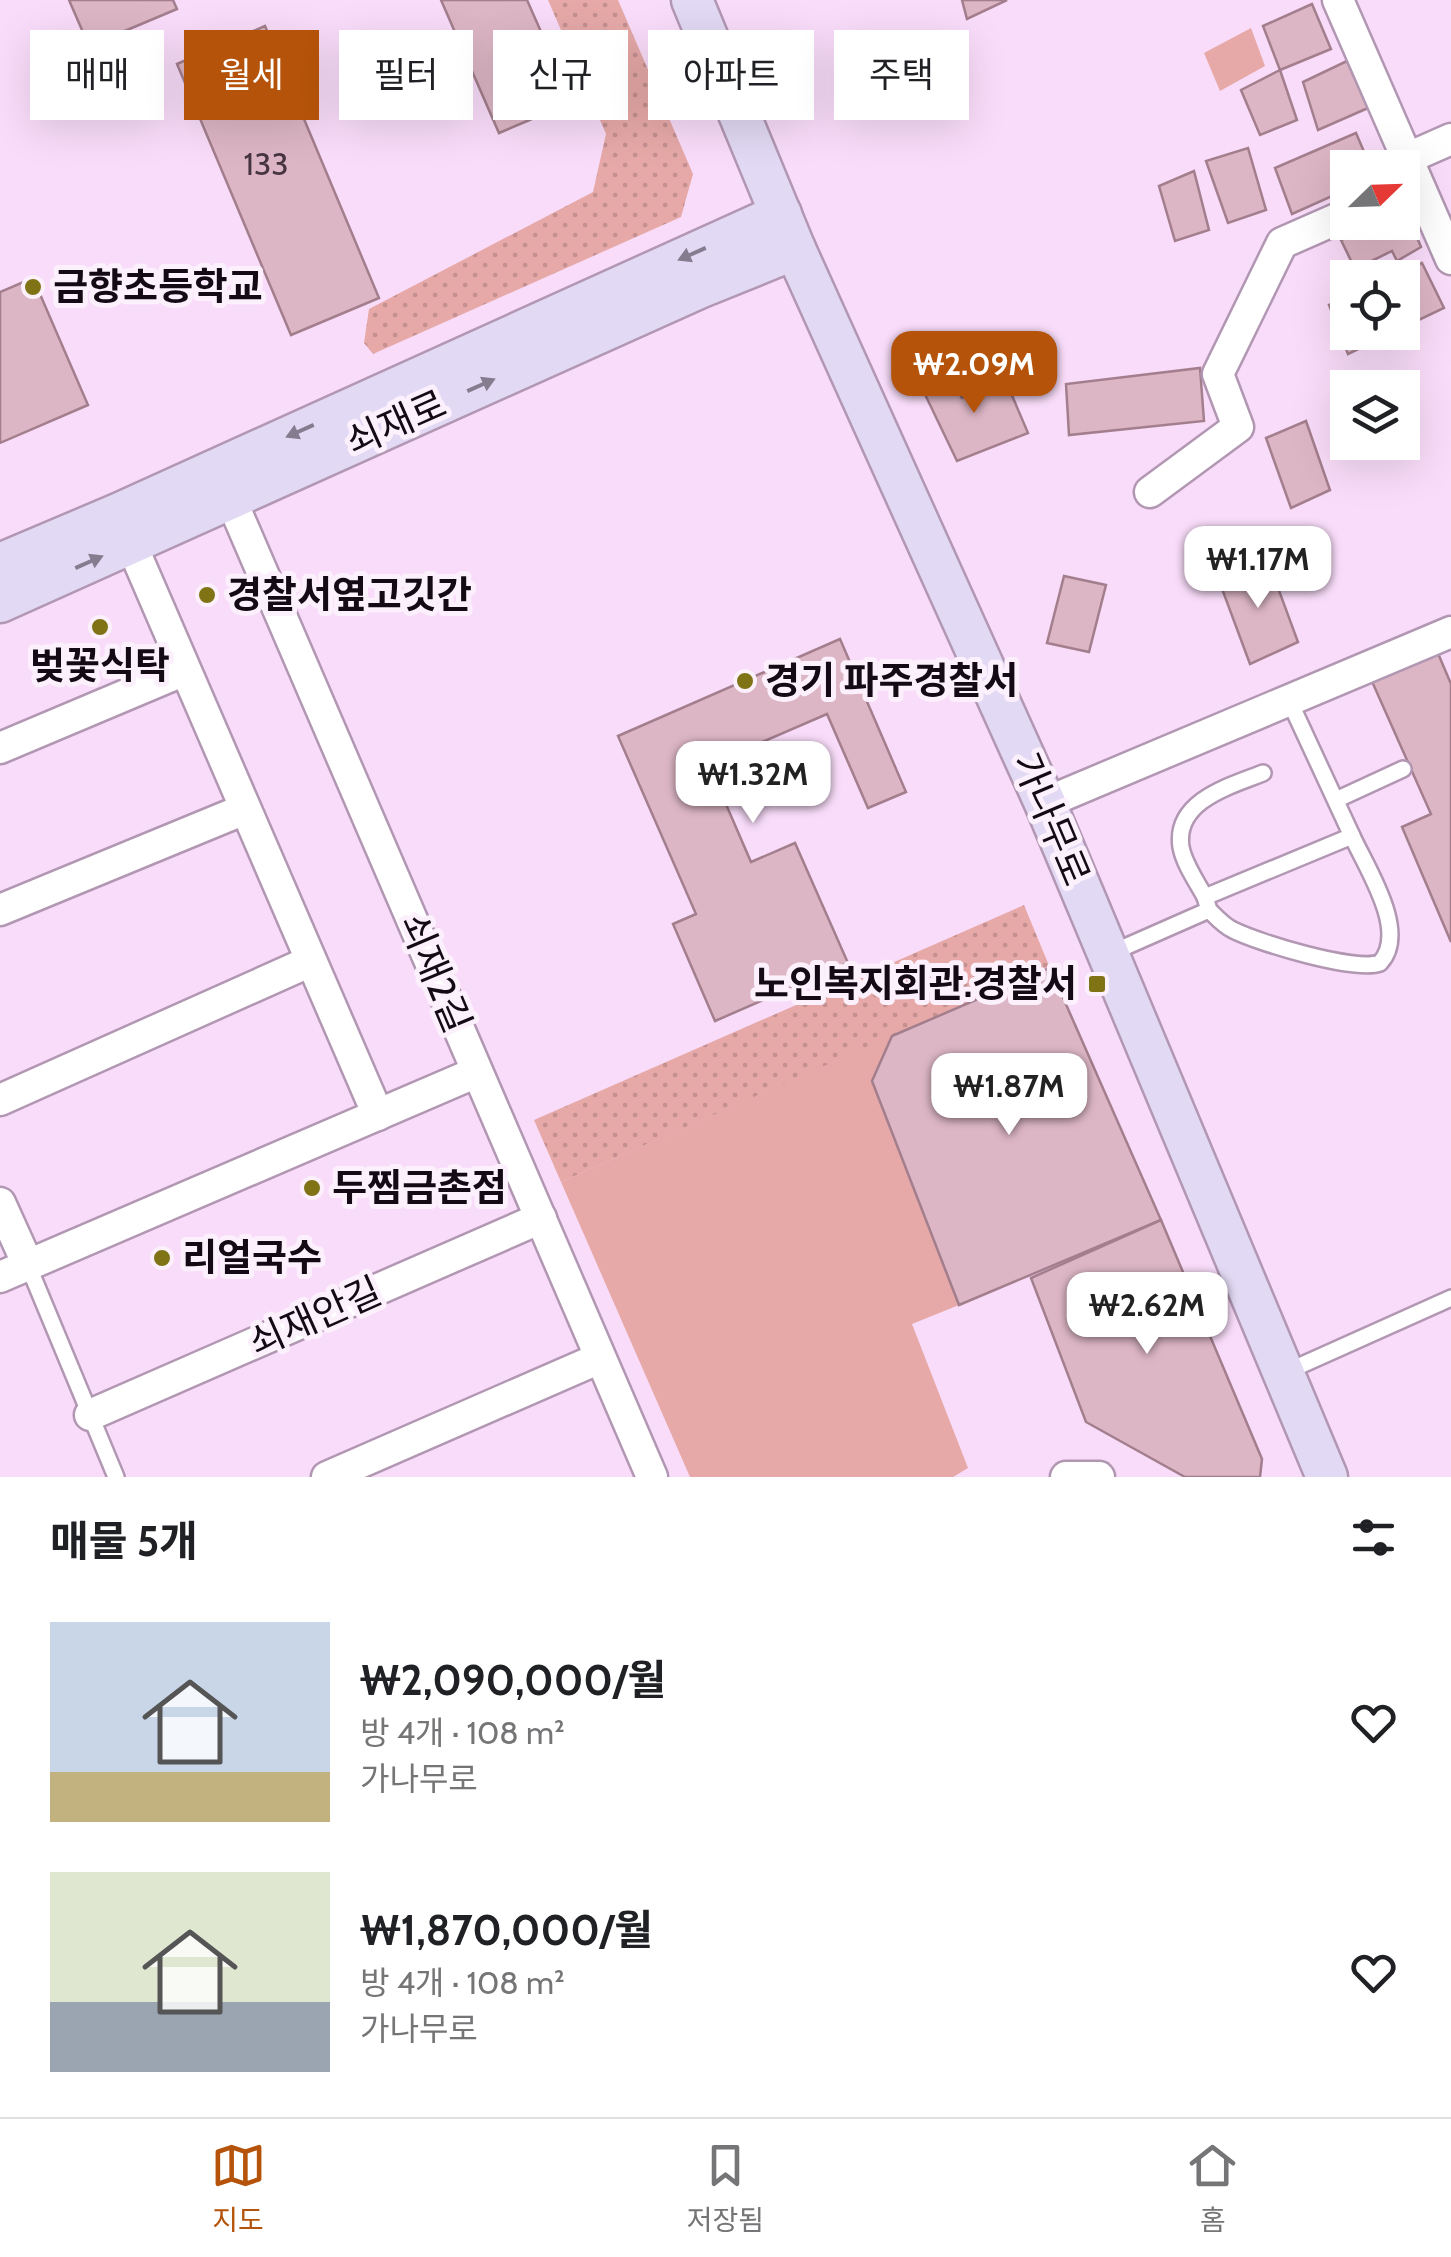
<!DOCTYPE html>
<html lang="ko">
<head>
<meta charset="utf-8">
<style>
  :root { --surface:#fff; --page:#f2f2f2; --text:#202124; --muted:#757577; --line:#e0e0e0; --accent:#b45309 }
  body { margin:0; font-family:Cabin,"Noto Sans KR",sans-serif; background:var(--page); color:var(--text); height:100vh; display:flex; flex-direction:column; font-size:38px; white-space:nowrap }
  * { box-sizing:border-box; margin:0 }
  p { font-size:32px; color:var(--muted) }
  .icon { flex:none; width:55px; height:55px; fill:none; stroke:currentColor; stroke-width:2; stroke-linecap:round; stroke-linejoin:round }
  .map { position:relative; height:1477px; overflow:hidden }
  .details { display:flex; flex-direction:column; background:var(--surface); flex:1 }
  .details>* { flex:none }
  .top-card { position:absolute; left:30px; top:30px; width:1392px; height:90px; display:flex; gap:20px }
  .needle { width:65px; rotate:67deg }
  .fabs { position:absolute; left:1330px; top:150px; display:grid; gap:20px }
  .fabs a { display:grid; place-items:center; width:90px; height:90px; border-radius:0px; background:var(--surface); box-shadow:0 10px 40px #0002; font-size:50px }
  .price { position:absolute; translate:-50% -85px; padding:0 22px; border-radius:20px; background:#fff; color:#222; font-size:32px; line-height:65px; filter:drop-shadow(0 2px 5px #0008) }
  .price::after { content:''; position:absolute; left:50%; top:60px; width:30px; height:22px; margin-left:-15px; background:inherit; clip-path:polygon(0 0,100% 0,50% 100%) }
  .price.current { background:var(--accent); color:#fff }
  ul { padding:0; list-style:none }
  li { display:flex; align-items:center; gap:30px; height:250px; padding:0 50px }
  li span { display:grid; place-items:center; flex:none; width:280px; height:200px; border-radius:0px; color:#555 }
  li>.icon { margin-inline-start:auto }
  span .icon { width:120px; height:120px; fill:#fffc; stroke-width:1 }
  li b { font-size:42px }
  h2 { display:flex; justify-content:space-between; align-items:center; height:120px; padding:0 50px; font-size:42px }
  .pill { padding:0 35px; border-radius:0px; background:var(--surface); box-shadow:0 10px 40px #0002; font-size:35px; line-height:90px }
  .pill.current { background:var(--accent); color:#fff }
  .dock { display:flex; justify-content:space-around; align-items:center; height:140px; border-top:2px solid var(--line); background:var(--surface); font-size:28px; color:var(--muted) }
  .dock a { display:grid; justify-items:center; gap:5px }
  .dock .current { color:var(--accent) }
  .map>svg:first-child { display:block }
  .grass { fill:url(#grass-dots) }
  .park { fill:#e6a9a8 }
  .building { fill:#ddb6c5; stroke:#a37e8d; stroke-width:2.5 }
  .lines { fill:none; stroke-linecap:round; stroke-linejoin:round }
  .lane-casing { stroke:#b297b3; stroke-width:20 }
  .street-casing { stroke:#b297b3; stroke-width:35 }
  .secondary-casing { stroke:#b297b3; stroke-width:45 }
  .lane { stroke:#fff; stroke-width:15 }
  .street { stroke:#fff; stroke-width:30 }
  .secondary { stroke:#e2d9f4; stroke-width:40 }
  .oneway { fill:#857c8f }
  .poi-dot { fill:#7f7315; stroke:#fbf0fc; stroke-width:4 }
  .labels { text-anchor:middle; stroke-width:10; stroke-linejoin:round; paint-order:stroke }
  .number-label { font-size:32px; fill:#463540 }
  .poi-label { font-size:38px; font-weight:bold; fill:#130a13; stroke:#fbf0fc; text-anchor:start }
  .street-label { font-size:38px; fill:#130a13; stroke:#fbf0fc }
</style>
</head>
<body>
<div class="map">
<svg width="1451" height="1477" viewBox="0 0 1451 1477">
  <defs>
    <pattern id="grass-dots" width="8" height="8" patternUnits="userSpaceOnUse" patternTransform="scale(2.5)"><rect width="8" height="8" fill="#e6a9a8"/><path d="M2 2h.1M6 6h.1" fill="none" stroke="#c49090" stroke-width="1.8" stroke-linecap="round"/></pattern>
  </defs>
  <rect width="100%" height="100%" fill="#f9dcf9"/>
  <!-- grass -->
  <g class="grass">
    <polygon points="548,0 618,0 693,174 681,217 373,354 364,343 369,309 593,192 606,134"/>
    <polygon points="1024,905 1050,968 561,1182 534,1120"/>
  </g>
  <!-- park -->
  <g class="park">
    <polygon points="1251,28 1265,66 1220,91 1204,53"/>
    <polygon points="892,1036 959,1305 912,1324 968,1468 953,1477 690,1477 561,1182"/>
  </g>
  <!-- building -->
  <g class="building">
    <polygon points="69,0 173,0 177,9 89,46"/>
    <polygon points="441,0 527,0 572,102 499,133"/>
    <polygon points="962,0 1007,0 967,19"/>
    <polygon points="1312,4 1331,49 1280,70 1263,26"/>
    <polygon points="265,26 379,298 291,335 177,64"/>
    <polygon points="1347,61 1368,108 1318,130 1303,82"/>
    <polygon points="1280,70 1297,120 1260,135 1241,90"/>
    <polygon points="1356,133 1371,168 1348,168 1348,189 1292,214 1275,168"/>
    <polygon points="1248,148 1266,210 1228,223 1206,161"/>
    <polygon points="1194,171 1209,230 1175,241 1159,186"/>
    <polygon points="1406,211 1421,247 1397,261 1392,251 1355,269 1341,240 1381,222 1402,222 1402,213"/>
    <polygon points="1422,263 1444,308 1402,328 1402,278 1390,278"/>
    <polygon points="33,278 88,405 0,443 0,292"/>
    <polygon points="1348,297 1348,332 1394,332 1348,354 1329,305"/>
    <polygon points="1200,368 1204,421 1069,435 1066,384"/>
    <polygon points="947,373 962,398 1005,379 1028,433 957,461 920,384"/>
    <polygon points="1306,421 1330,490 1291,508 1266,438"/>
    <polygon points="1267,558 1298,642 1250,664 1218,578"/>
    <polygon points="1064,576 1106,585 1089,652 1047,643"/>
    <polygon points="840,639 906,792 868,808 827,714 709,765 751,862 795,843 848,963 715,1021 673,924 696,914 618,736"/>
    <polygon points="1437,651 1451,684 1451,942 1402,827 1431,814 1370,677"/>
    <polygon points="1050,968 1161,1220 959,1305 872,1081 892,1036"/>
    <polygon points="1161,1220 1262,1459 1260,1477 1185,1477 1086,1422 1031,1278"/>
  </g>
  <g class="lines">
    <defs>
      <g id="lane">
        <polyline points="1289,700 1352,836"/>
        <polyline points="1338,799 1403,769"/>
        <path d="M1205,897c-8,-15 -21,-33 -24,-50 -7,-46 49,-61 82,-74"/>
        <path d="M1109,954l100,-44c7,7 15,16 24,20 26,13 122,42 147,33 29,-31 -13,-94 -28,-127l-147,61 4,13"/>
        <polyline points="28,1265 116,1477"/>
        <polyline points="1286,1372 1451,1298"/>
      </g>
      <g id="street">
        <polyline points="1338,0 1451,259"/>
        <polyline points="1408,158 1451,139"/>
        <polyline points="223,481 652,1477"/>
        <polyline points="1150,492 1238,427 1218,374 1282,243 1348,214"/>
        <polyline points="123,525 378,1115"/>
        <polyline points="0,748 185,670"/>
        <polyline points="1045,803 1451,632"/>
        <polyline points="0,910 245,809"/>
        <polyline points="0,1100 311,961"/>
        <polyline points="0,1203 28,1265"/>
        <polyline points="0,1277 477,1072"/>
        <polyline points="90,1415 541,1218"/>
        <polyline points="327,1477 600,1358"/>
        <polyline points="1066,1477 1099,1477"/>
      </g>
      <g id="secondary">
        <polyline points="692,0 795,249 1045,803 1327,1477"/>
        <polyline points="0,564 118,514 781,214"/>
        <polyline points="0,602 699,288 795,249"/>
      </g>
    </defs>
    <!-- lane casing -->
    <use href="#lane" class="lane-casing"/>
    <!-- street casing -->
    <use href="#street" class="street-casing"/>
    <!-- secondary casing -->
    <use href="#secondary" class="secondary-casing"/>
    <!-- lane -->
    <use href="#lane" class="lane"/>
    <!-- street -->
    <use href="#street" class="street"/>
    <!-- secondary -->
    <use href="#secondary" class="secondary"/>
  </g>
  <!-- one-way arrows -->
  <defs><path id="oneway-solid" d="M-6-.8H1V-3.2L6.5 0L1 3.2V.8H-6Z" transform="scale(2.5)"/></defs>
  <g class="oneway">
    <use href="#oneway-solid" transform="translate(692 254) rotate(156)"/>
    <use href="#oneway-solid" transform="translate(481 385) rotate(-24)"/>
    <use href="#oneway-solid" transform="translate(300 431) rotate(156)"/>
    <use href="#oneway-solid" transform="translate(89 562) rotate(-24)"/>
  </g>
  <!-- markers -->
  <g class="poi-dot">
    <circle cx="33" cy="287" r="10"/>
    <circle cx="207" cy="595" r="10"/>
    <circle cx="100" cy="627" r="10"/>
    <circle cx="745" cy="681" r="10"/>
    <rect x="1087" y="974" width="20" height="20" rx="5"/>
    <circle cx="312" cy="1188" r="10"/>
    <circle cx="162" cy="1258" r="10"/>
  </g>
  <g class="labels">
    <!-- number labels -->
    <g class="number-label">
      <text x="266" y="175">133</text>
    </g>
    <!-- poi labels -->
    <g class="poi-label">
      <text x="53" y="300">금향초등학교</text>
      <text x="227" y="608">경찰서옆고깃간</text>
      <text x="100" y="679" text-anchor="middle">벚꽃식탁</text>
      <text x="765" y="694">경기 파주경찰서</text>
      <text x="1077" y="997" text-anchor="end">노인복지회관.경찰서</text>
      <text x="332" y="1201">두찜금촌점</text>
      <text x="182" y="1271">리얼국수</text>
    </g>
    <!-- street labels -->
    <g class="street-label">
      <text transform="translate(396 423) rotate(-24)" y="13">쇠재로</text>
      <text transform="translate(1051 819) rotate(67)" y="13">가나무로</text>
      <text transform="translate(435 973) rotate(67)" y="13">쇠재2길</text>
      <text transform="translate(315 1317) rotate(-24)" y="13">쇠재안길</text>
    </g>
  </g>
</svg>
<div class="fabs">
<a><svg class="needle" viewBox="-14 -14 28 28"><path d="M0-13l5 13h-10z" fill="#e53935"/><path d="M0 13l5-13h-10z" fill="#757577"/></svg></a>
<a><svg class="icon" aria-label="locate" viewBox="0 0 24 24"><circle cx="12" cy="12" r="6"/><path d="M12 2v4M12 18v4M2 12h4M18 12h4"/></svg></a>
<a><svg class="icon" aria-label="layers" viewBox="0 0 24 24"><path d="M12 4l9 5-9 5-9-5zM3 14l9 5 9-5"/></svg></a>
</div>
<b class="price current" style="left:974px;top:416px">₩2.09M</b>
<b class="price" style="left:1258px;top:611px">₩1.17M</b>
<b class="price" style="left:753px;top:826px">₩1.32M</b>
<b class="price" style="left:1009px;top:1138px">₩1.87M</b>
<b class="price" style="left:1147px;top:1357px">₩2.62M</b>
<div class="top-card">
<a class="pill">매매</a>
<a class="pill current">월세</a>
<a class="pill">필터</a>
<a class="pill">신규</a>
<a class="pill">아파트</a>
<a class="pill">주택</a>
</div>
</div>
<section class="details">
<h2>매물 5개<svg class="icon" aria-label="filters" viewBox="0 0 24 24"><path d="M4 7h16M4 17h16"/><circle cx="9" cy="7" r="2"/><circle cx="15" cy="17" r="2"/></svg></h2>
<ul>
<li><span style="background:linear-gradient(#c9d6e8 75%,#c2b280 0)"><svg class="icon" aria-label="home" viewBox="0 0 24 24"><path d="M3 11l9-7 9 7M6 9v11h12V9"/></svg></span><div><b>₩2,090,000/월</b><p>방 4개 · 108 m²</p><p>가나무로</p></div><svg class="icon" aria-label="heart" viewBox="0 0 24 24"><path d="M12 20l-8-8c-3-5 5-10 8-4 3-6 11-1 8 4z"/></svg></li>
<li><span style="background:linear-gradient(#dfe7d0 65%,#9aa5b1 0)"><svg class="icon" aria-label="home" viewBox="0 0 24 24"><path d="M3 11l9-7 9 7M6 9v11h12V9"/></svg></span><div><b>₩1,870,000/월</b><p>방 4개 · 108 m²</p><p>가나무로</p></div><svg class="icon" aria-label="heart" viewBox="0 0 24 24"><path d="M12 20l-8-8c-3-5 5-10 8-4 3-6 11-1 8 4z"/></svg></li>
</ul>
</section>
<nav class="dock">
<a class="current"><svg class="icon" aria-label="map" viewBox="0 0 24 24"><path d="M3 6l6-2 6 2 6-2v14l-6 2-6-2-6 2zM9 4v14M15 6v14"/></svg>지도</a>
<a><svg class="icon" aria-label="saved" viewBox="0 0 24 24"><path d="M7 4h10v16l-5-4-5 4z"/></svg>저장됨</a>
<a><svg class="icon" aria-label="home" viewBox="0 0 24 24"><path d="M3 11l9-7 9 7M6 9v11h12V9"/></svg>홈</a>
</nav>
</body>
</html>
